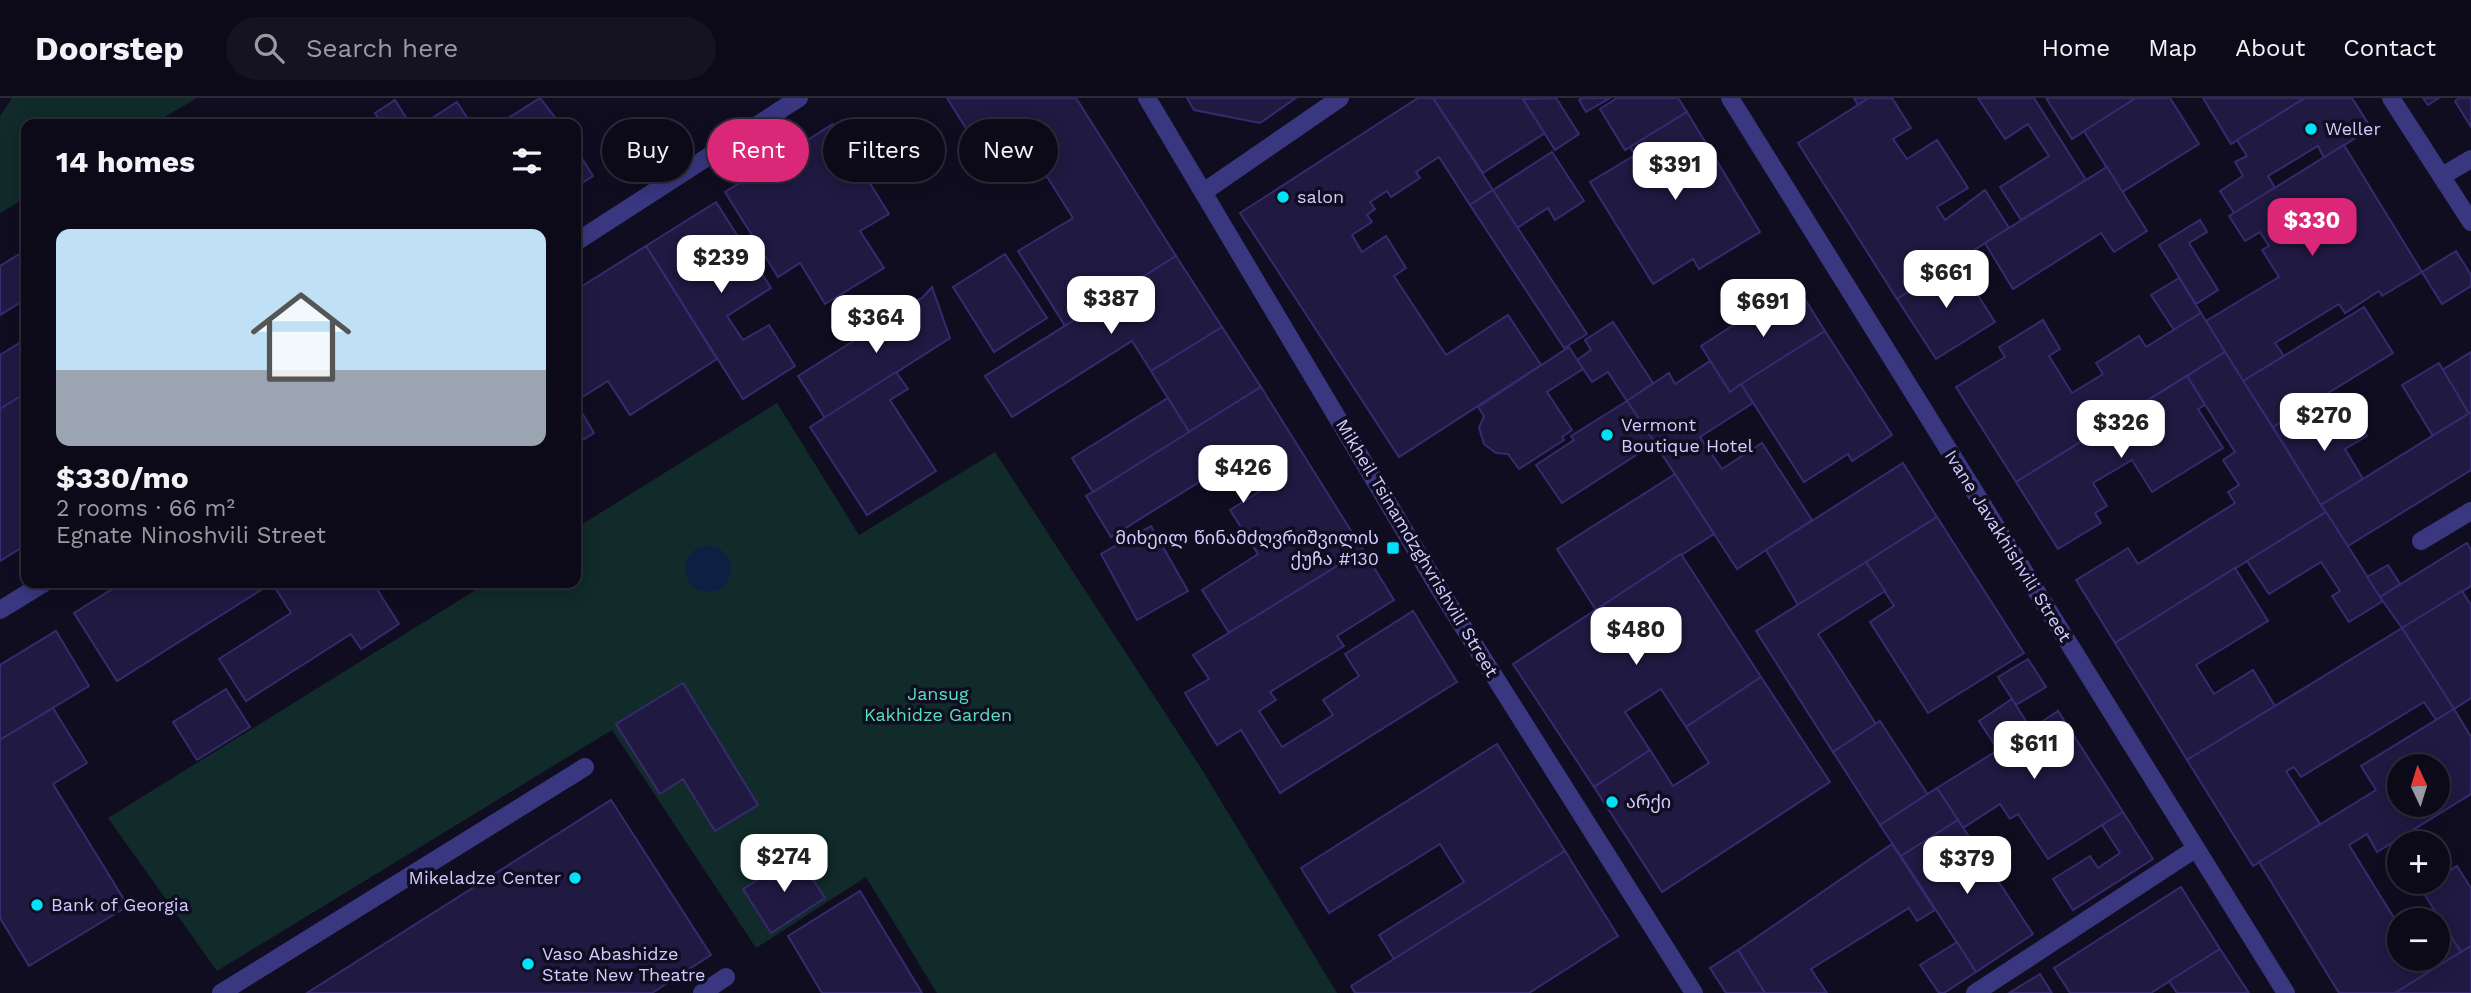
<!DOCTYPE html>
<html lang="en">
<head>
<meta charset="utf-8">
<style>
  :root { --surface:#0c0a19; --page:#151322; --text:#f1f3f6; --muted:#9a9aa2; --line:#2c2b38; --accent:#db2777 }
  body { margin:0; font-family:"Work Sans","Noto Sans Georgian",sans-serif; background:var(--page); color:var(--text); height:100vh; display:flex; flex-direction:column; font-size:26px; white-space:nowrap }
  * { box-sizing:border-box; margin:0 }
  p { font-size:23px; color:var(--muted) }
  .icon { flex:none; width:38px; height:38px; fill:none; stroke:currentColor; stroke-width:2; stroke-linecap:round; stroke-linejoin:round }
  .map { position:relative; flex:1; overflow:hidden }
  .side { position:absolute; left:21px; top:21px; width:560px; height:469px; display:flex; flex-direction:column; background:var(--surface); border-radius:14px; box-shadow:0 4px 18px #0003,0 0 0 2px var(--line) }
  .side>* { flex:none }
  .hud { position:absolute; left:602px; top:21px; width:665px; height:63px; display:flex; gap:14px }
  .needle { width:46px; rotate:356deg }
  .buttons { position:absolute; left:2387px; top:656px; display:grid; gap:14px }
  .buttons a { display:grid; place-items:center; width:63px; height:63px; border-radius:50%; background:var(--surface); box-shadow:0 4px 18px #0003,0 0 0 2px var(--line); font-size:35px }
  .price { position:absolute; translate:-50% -60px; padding:0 16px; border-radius:14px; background:#fff; color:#222; font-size:23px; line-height:46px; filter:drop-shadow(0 2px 4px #0008) }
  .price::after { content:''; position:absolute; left:50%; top:42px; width:21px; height:16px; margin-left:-10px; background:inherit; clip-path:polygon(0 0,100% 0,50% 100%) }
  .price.active { background:var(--accent); color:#fff }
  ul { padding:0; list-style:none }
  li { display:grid; align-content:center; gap:14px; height:371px; padding:0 35px }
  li+li { border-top:2px solid var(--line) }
  li span { display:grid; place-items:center; height:217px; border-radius:14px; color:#555 }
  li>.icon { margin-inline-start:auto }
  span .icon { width:126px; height:126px; fill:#fffc; stroke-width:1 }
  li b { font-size:30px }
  h2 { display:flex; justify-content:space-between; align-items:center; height:84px; padding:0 35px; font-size:30px }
  .pill { padding:0 24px; border-radius:32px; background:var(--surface); box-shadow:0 4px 18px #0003,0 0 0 2px var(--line); font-size:24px; line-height:63px }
  .pill.active { background:var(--accent); color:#fff }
  header { display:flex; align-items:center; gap:42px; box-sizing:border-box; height:98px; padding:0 35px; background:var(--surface); border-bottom:2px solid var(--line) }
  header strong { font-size:33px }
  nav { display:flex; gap:38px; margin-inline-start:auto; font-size:24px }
  .search { width:490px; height:63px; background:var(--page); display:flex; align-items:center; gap:18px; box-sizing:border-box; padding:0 24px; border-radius:38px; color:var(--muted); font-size:26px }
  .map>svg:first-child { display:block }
  .green { fill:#102b29 }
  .water { fill:#0b2042 }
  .building { fill:#201942; stroke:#372a6e; stroke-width:2; fill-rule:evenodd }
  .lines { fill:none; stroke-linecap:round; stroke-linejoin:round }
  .lane { stroke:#393780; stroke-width:18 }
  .street { stroke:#393780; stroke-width:18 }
  .poi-dot { fill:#00e2f7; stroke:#100d21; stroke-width:2.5 }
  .labels { text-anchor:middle; stroke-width:7; stroke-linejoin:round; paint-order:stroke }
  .poi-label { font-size:18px; fill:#d2ccff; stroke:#100d21; text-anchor:start }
  .street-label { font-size:18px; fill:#d2ccff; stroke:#100d21 }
  .park-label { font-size:18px; fill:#57e0bc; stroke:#100d21 }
</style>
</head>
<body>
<header>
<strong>Doorstep</strong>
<div class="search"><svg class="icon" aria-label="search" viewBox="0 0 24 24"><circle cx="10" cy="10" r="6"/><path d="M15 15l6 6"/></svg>Search here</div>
<nav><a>Home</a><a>Map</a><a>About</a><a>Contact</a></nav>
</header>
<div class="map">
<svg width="2471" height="895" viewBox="0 0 2471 895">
  <rect width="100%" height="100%" fill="#100d21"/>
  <!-- green -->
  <g class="green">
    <polygon points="12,0 197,0 152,26 26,26 26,100 0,115 0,18"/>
    <polygon points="777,305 859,437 995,354 1201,670 1337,895 937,895 866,779 756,850 612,632 217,873 108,720 487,485 576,485 576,430"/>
  </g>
  <!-- water -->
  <circle class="water" cx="708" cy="471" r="23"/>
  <!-- building -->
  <g class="building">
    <polygon points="540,0 560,26 499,26"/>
    <polygon points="947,0 1076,0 1176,158 1065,228 1018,153 1073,120 1010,20 974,43"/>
    <polygon points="1187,0 1296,0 1260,25 1194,12"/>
    <polygon points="1418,0 1433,0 1493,92 1470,107 1439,59 1416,74 1420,80 1391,99 1387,93 1370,104 1375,111 1367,117 1372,124 1352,137 1362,154 1386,138 1406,170 1394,178 1446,257 1508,217 1541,267 1399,359 1240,115"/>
    <polygon points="1433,0 1522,0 1545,35 1483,75"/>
    <polygon points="1556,0 1579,36 1555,52 1523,1"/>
    <polygon points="1583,0 1610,0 1586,14 1579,2"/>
    <polygon points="1617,0 1678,0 1687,14 1625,52 1600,11"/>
    <polygon points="1854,0 1869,0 1858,7"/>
    <polygon points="1869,0 1892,0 1911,30 1893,41 1907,61 1937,42 1968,90 1937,109 1945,122 1985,92 2009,130 1897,201 1798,45"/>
    <polygon points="1978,0 2034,0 2086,82 2021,122 2000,89 2049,58 2028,26 2005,41"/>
    <polygon points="2046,0 2136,0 2072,41"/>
    <polygon points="2136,0 2170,0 2199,46 2122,94 2084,33"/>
    <polygon points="2203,0 2305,0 2231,46"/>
    <polygon points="2305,0 2352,0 2371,30 2324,60 2318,48 2268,78 2275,90 2234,115 2220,93 2243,78 2235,64 2247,58 2237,42"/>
    <polygon points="2423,0 2439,0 2428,7"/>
    <polygon points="2460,0 2471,0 2471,29 2455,3"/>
    <polygon points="395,2 410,26 378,26 381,25 375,15"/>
    <polygon points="457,4 471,26 423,26"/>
    <polygon points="1687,14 1760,134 1699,171 1693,161 1653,186 1590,84 1635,57 1630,49"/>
    <polygon points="833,26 889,116 860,133 884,170 825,206 800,165 778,179 725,94"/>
    <polygon points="2344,47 2422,174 2382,198 2379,193 2345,215 2339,206 2275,245 2284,258 2243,283 2206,223 2279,179 2262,152 2269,148 2260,134 2245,143 2229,118"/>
    <polygon points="576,51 593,78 576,89"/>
    <polygon points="1552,54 1584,103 1555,122 1548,110 1517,130 1493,92"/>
    <polygon points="2107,69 2147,133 2114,154 2101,135 2013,191 1985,145"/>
    <polygon points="1493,92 1587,236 1564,250 1470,107"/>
    <polygon points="716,104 771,190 727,218 743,242 769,227 795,268 743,301 646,148"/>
    <polygon points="2200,122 2207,134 2189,145 2218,192 2196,206 2159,147"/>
    <polygon points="646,148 717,261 630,317 608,283 576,303 576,192"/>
    <polygon points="26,152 26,201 0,217 0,168"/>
    <polygon points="2456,153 2471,177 2471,188 2442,206 2422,174"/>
    <polygon points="1005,156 1047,220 994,254 953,189"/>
    <polygon points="1176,158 1222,229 1151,273 1132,243 1012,319 985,278"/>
    <polygon points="1956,163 1995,224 1936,261 1897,201"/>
    <polygon points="2179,180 2201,215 2174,232 2151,197"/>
    <polygon points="1796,187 1825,233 1730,294 1701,248"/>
    <polygon points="932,189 950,240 825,320 798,278 923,199"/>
    <polygon points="2364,209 2393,255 2273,329 2243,283"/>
    <polygon points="2201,215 2225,254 2016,384 1956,289 2005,259 1999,249 2043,222 2060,251 2049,258 2072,295 2103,276 2096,265 2139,238 2146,249"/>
    <polygon points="1613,224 1653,285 1627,303 1608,274 1592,284 1577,262 1591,252 1585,242"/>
    <polygon points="1222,229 1261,289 1189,334 1151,273"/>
    <polygon points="1825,233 1892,337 1852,363 1848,356 1804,384 1741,286"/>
    <polygon points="26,241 26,295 0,311 0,257"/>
    <polygon points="1569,249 1583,271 1547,294 1572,332 1562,339 1564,342 1519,371 1508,356 1496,355 1484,346 1479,330 1484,318 1478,309"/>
    <polygon points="2225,254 2326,414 2115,545 2076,482 2128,450 2138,466 2235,405 2228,394 2239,387 2223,362 2235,354 2187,278"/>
    <polygon points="2471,254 2471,314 2469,316 2442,272"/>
    <polygon points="1710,263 1730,294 1741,286 1753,305 1700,339 1722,371 1762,345 1812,422 1737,471 1627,303 1669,275 1675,286"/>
    <polygon points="2439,265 2469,316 2433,338 2402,287"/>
    <polygon points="896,274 908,291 890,302 936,373 867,417 810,329"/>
    <polygon points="2187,278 2205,307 2198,311 2223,350 2152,394 2132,362 2093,385 2107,408 2095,415 2101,425 2058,451 2016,384"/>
    <polygon points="1261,289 1363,452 1229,535 1202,492 1258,456 1230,412 1265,390 1254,372 1226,389 1217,373 1111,439 1086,398"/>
    <polygon points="26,295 26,447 0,463 0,311"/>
    <polygon points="1168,300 1189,334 1093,394 1072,360"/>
    <polygon points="1627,303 1655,345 1562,405 1536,367 1574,342 1571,338"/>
    <polygon points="576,305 594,335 576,346"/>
    <polygon points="2350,310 2367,338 2345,351 2363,381 2321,407 2273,329 2290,319 2296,329 2308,322 2314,332"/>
    <polygon points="2471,314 2471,372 2348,448 2321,407"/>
    <polygon points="1903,365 1937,419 1798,507 1766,452"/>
    <polygon points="1675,376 1714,436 1596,512 1557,451"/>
    <polygon points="2326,414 2383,503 2349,524 2332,498 2340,493 2321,464 2269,496 2247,463"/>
    <polygon points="1937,419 2024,555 1928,615 1870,524 1894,508 1866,464"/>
    <polygon points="1151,428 1188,493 1137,522 1101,456"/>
    <polygon points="2467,445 2471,452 2471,488 2402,530 2380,499"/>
    <polygon points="1363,452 1394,502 1337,538 1344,548 1270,594 1276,602 1259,613 1282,649 1333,617 1323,602 1359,578 1345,556 1413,513 1457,584 1280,695 1241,632 1217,647 1185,595 1209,581 1193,557"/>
    <polygon points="1681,456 1761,579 1686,629 1661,591 1625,614 1650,652 1594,689 1513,566"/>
    <polygon points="1866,464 1885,493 1818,536 1876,626 1833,654 1756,533"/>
    <polygon points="2388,467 2400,486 2380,499 2367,479"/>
    <polygon points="2235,470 2268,523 2196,567 2214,596 2253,572 2275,608 2187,662 2115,545"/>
    <polygon points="122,485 373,485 399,526 361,551 351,536 246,603 219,561 291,515 272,485 117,583 74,515"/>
    <polygon points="2462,493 2471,507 2471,600 2454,611 2402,530"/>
    <polygon points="2402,530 2454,611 2436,622 2424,604 2301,679 2294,669 2286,673 2320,726 2253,768 2187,662"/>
    <polygon points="56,533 89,588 0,642 0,567"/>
    <polygon points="2028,561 2046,589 2016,607 1998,579"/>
    <polygon points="1761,579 1830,684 1662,794 1594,689 1650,652 1673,688 1709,665 1686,629"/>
    <polygon points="683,585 758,707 715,733 683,681 660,696 616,626"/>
    <polygon points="226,591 250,629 197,662 173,624"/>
    <polygon points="2012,601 2031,631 2058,613 2123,714 2048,761 2018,716 2010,721 2000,706 1963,730 1937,690 1998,652 1979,623"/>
    <polygon points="53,610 87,665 53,686 128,808 29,868 0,820 0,642"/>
    <path d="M2454,611l17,28v57l-94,58 -10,-18 -18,11 50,81v33h39v-39h-15l13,-8 25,40 -66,41h-56l-80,-131 117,-72 -15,-24zM2399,668h39v39h-39z"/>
    <polygon points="1880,623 1928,697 1880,727 1833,654"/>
    <polygon points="1497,646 1565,753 1394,861 1379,837 1464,784 1440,746 1329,815 1301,770"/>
    <polygon points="1937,690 1958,722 1901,758 1880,727"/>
    <polygon points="611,702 711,857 652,895 307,895"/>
    <polygon points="2123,714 2153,761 2073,812 2053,781 2090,758 2098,770 2120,755 2102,727"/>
    <polygon points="1958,722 2033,836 1976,874 1901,758"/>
    <polygon points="1892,746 1935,812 1917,823 1909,810 1811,871 1827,895 1765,895 1738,852"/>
    <polygon points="1565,753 1618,838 1529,895 1355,895 1351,888"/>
    <polygon points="797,757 825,800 771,835 743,791"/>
    <polygon points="2457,768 2471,790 2471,848 2461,854 2421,791 2438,784 2438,780"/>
    <polygon points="2181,789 2220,851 2151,895 2070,895 2054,870"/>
    <polygon points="860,793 922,895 822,895 788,838"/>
    <polygon points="1957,844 1976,874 1944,895 1939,895 1920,867"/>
    <polygon points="2471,848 2471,895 2395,895 2461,854"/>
    <polygon points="2220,851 2249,895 2177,895 2169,883"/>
    <polygon points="1738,852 1765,895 1726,895 1710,870"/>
    <polygon points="2040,876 2052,895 2009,895"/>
  </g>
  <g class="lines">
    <!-- lane -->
    <g class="lane">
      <polyline points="2442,78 2471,61"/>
      <polyline points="2421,443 2471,413"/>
      <polyline points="221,895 585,669"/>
      <polyline points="702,895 726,879"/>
    </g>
    <!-- street -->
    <g class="street">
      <polyline points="1147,0 1438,489 1694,895"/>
      <polyline points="1730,0 2286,895"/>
      <polyline points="2391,0 2471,124"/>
      <polyline points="1205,93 1340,0"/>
      <polyline points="576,144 799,0"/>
      <polyline points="0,512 44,485"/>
      <polyline points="1975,895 2195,751"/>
    </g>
  </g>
  <!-- markers -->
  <g class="poi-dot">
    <circle cx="2311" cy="31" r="7"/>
    <circle cx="1283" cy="99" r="7"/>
    <circle cx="1607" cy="337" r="7"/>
    <rect x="1386" y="443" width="14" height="14" rx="3.5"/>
    <circle cx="1612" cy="704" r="7"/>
    <circle cx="575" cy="780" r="7"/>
    <circle cx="37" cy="807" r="7"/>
    <circle cx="528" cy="866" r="7"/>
  </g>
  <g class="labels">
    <!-- poi labels -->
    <g class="poi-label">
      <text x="2325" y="37">Weller</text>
      <text x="1297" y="105">salon</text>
      <text x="1621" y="333">Vermont<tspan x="1621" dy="21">Boutique Hotel</tspan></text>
      <text x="1379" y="446" text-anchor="end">მიხეილ წინამძღვრიშვილის<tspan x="1379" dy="21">ქუჩა #130</tspan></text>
      <text x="1626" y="710">არქი</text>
      <text x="561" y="786" text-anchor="end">Mikeladze Center</text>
      <text x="51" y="813">Bank of Georgia</text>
      <text x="542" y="862">Vaso Abashidze<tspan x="542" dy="21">State New Theatre</tspan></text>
    </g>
    <!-- street labels -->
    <g class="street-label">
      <text transform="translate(2008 448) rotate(58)" y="6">Ivane Javakhishvili Street</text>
      <text transform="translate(1417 450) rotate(59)" y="6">Mikheil Tsinamdzghvrishvili Street</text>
    </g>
    <!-- park labels -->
    <g class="park-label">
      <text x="938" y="602">Jansug<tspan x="938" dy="21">Kakhidze Garden</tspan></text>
    </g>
  </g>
</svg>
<div class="buttons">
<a><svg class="needle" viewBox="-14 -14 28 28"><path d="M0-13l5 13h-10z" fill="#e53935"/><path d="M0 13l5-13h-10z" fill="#9a9aa2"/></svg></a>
<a>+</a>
<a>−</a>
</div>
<b class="price" style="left:1675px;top:104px">$391</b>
<b class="price active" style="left:2312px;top:160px">$330</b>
<b class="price" style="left:721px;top:197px">$239</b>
<b class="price" style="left:1946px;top:212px">$661</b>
<b class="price" style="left:1111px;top:238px">$387</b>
<b class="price" style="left:1763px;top:241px">$691</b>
<b class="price" style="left:876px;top:257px">$364</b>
<b class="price" style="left:2324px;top:355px">$270</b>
<b class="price" style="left:2121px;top:362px">$326</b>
<b class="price" style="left:1243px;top:407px">$426</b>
<b class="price" style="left:1636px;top:569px">$480</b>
<b class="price" style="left:2034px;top:683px">$611</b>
<b class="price" style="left:784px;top:796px">$274</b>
<b class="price" style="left:1967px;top:798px">$379</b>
<div class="hud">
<a class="pill">Buy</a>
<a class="pill active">Rent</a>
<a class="pill">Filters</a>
<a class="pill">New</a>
</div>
<section class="side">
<h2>14 homes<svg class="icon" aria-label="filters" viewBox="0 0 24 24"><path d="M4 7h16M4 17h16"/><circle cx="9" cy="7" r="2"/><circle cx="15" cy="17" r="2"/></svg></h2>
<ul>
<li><span style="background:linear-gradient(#bfe0f5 65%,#9aa5b1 0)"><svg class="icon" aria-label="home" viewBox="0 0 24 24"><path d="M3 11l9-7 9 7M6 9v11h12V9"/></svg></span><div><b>$330/mo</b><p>2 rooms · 66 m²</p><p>Egnate Ninoshvili Street</p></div></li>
</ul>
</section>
</div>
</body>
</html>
